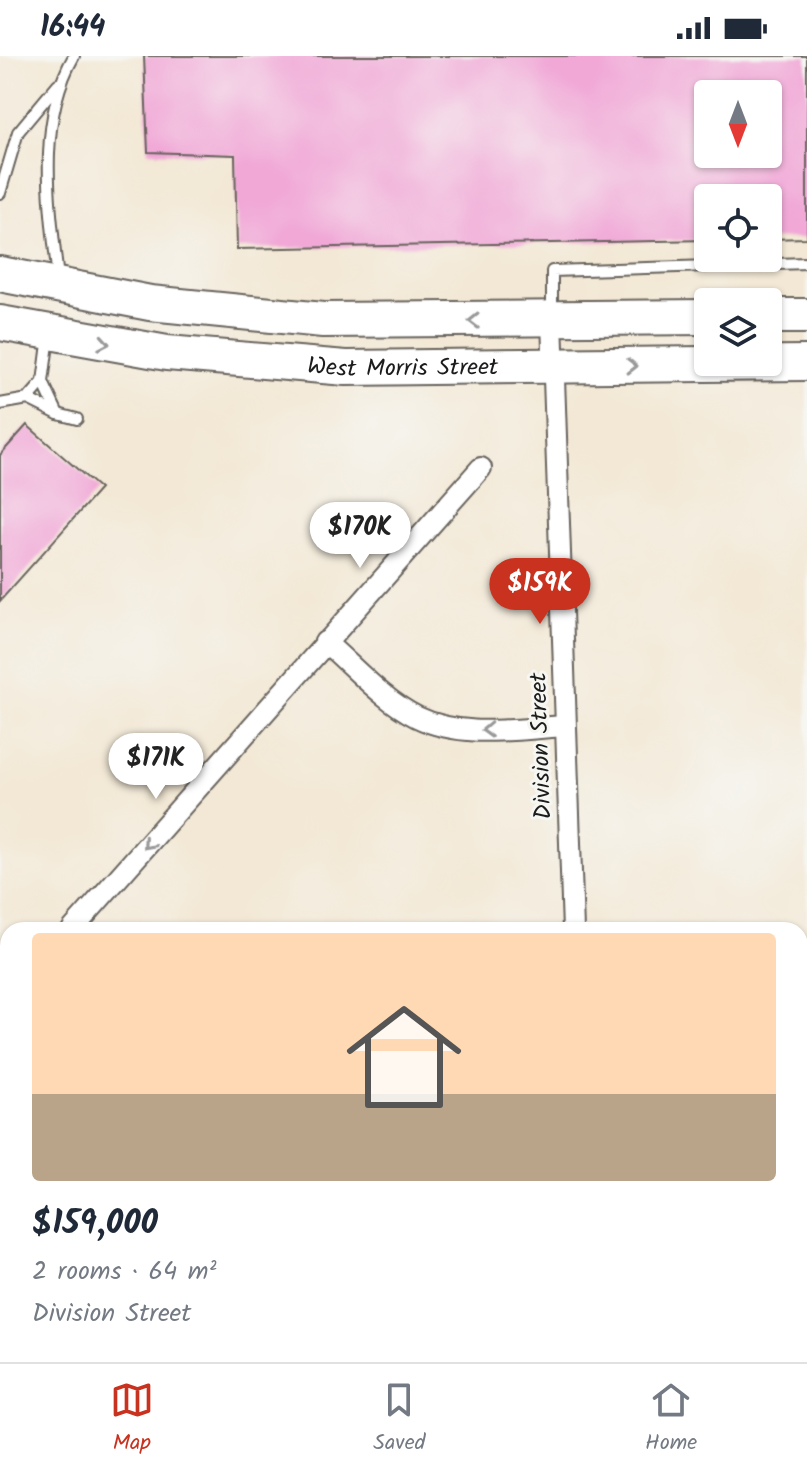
<!DOCTYPE html>
<html lang="en">
<head>
<meta charset="utf-8">
<style>
  :root { --surface:#fff; --page:#f6f6f7; --text:#1f2937; --muted:#747a83; --line:#e0e1e3; --accent:#c8321e }
  body { margin:0; font-family:Kalam,sans-serif; background:var(--page); color:var(--text); height:100vh; display:flex; flex-direction:column; font-size:30px; white-space:nowrap }
  * { box-sizing:border-box; margin:0 }
  p { font-size:26px; color:var(--muted) }
  .icon { flex:none; width:44px; height:44px; fill:none; stroke:currentColor; stroke-width:2; stroke-linecap:round; stroke-linejoin:round }
  .map { position:relative; flex:1; overflow:hidden }
  .sheet { position:absolute; left:0px; top:866px; width:808px; height:440px; display:flex; flex-direction:column; background:var(--surface); border-radius:24px 24px 0 0; box-shadow:0 2px 6px #0004 }
  .sheet>* { flex:none }
  .needle { width:52px; rotate:180deg }
  .tools { position:absolute; left:694px; top:24px; display:grid; gap:16px }
  .tools a { display:grid; place-items:center; width:88px; height:88px; border-radius:8px; background:var(--surface); box-shadow:0 2px 6px #0004; font-size:40px }
  .price { position:absolute; translate:-50% -68px; padding:0 18px; border-radius:28px; background:#fff; color:#222; font-size:26px; line-height:52px; filter:drop-shadow(0 2px 4px #0008) }
  .price::after { content:''; position:absolute; left:50%; top:48px; width:24px; height:18px; margin-left:-12px; background:inherit; clip-path:polygon(0 0,100% 0,50% 100%) }
  .price.selected { background:var(--accent); color:#fff }
  ul { padding:0; list-style:none }
  li { display:grid; align-content:center; gap:16px; height:424px; padding:0 32px }
  li span { display:grid; place-items:center; height:248px; border-radius:8px; color:#555 }
  li>.icon { margin-inline-start:auto }
  span .icon { width:144px; height:144px; fill:#fffc; stroke-width:1 }
  li b { font-size:34px }
  .status { display:flex; justify-content:space-between; align-items:center; height:56px; padding:0 40px; background:var(--surface); direction:ltr }
  .status svg { height:22px; fill:currentColor }
  .tab-bar { display:flex; justify-content:space-around; align-items:center; height:112px; border-top:2px solid var(--line); background:var(--surface); font-size:22px; color:var(--muted) }
  .tab-bar a { display:grid; justify-items:center; gap:4px }
  .tab-bar .selected { color:var(--accent) }
  .map>svg:first-child { display:block }
  .building { fill:#f1a8d7; fill-rule:evenodd }
  .lines { fill:none; stroke-linecap:round; stroke-linejoin:round }
  .lane-casing { stroke:#67635d; stroke-width:14 }
  .street-casing { stroke:#67635d; stroke-width:24 }
  .primary-casing { stroke:#67635d; stroke-width:38 }
  .lane { stroke:#fff; stroke-width:10 }
  .street { stroke:#fff; stroke-width:20 }
  .primary { stroke:#fff; stroke-width:34 }
  .oneway { stroke:#999 }
  .labels { text-anchor:middle; stroke-width:6; stroke-linejoin:round; paint-order:stroke }
  .street-label { font-size:24px; fill:#1c1c1c; stroke:#f6f6f2 }
</style>
</head>
<body>
<div class="status"><b>16:44</b><svg viewBox="0 0 49 12"><path d="M0 12V9h3v3zM5 12V6h3v6zM10 12V3h3v9zM15 12V0h3v12zM26 1h20v11H26zM47 4h2v5h-2z"/></svg></div>
<div class="map">
<svg width="807" height="1306" viewBox="0 0 807 1306">
  <rect width="100%" height="100%" fill="#f6f6f2"/>
  <filter id="ink" filterUnits="userSpaceOnUse"><feTurbulence type="fractalNoise" baseFrequency=".0125" numOctaves="2"/><feDisplacementMap in="SourceGraphic" scale="16" xChannelSelector="R" yChannelSelector="G"/><feConvolveMatrix kernelMatrix="1 2 1 2 8 2 1 2 1" color-interpolation-filters="sRGB"/></filter>
  <filter id="wash" filterUnits="userSpaceOnUse"><feTurbulence type="fractalNoise" baseFrequency=".006" numOctaves="4" result="noise"/><feDisplacementMap in="SourceGraphic" scale="32" xChannelSelector="R" yChannelSelector="G"/><feGaussianBlur stdDeviation="1.8" result="paint"/><feColorMatrix in="noise" values="0 0 0 0 0 0 0 0 0 0 0 0 0 0 0 0 0 1.4 0 .05"/><feComposite in="paint" operator="in"/></filter>
  <g filter="url(#wash)">
    <rect width="100%" height="100%" fill="#f3e8d5"/>
    <g id="blocks">
      <!-- building -->
      <g class="building">
        <path d="M144,0h663v182l-39,1v-41h-60v42l-471,9 -2,-94 -87,-3zM708,38h60v60h-60z"/>
        <polygon points="27,369 100,433 0,545 0,399"/>
        <polygon points="807,1286 807,1306 798,1306 800,1287"/>
        <polygon points="253,1298 281,1298 281,1306 254,1306"/>
        <rect x="290" y="1298" width="37" height="8"/>
        <rect x="343" y="1298" width="31" height="8"/>
        <rect x="385" y="1298" width="33" height="8"/>
        <polygon points="469,1298 508,1298 509,1306 469,1306"/>
        <rect x="515" y="1298" width="25" height="8"/>
      </g>
    </g>
  </g>
  <g filter="url(#ink)">
    <use href="#blocks" fill-opacity="0" stroke="#67635d" stroke-width="2"/>
    <g class="lines">
      <defs>
        <g id="lane">
          <polyline points="0,137 18,76 58,28"/>
          <path d="M58,223c-8,-73 -22,-157 16,-223"/>
          <polyline points="552,258 552,215 807,207"/>
          <polyline points="43,326 58,358"/>
          <polyline points="28,343 58,358 77,363"/>
          <polyline points="0,348 28,343 43,326 49,280"/>
          <polyline points="800,1036 807,1036"/>
          <polyline points="800,1218 807,1218"/>
          <polyline points="807,1236 807,1245"/>
          <polyline points="746,1298 750,1306"/>
        </g>
        <g id="street">
          <polyline points="552,264 573,874"/>
          <path d="M325,586c29,25 58,58 92,75 45,22 100,12 148,9"/>
          <polyline points="72,874 481,412"/>
          <polyline points="0,956 8,947"/>
          <polyline points="0,1236 8,1236"/>
          <polyline points="587,1298 588,1306"/>
        </g>
        <g id="primary">
          <polyline points="0,218 150,247 323,264 708,261"/>
          <polyline points="768,260 807,260"/>
          <path id="s1" d="M0,267l167,30 179,15 461,-5"/>
        </g>
      </defs>
      <!-- lane casing -->
      <use href="#lane" class="lane-casing"/>
      <!-- street casing -->
      <use href="#street" class="street-casing"/>
      <!-- primary casing -->
      <use href="#primary" class="primary-casing"/>
      <!-- lane -->
      <use href="#lane" class="lane"/>
      <!-- street -->
      <use href="#street" class="street"/>
      <!-- primary -->
      <use href="#primary" class="primary"/>
    </g>
    <!-- one-way arrows -->
    <defs><path id="oneway-chevron" d="M-2-3.5L2.5 0L-2 3.5" fill="none" stroke-width="1.6" stroke-linecap="round" stroke-linejoin="round" transform="scale(2)"/></defs>
    <g class="oneway">
      <use href="#oneway-chevron" transform="translate(474 265) rotate(179)"/>
      <use href="#oneway-chevron" transform="translate(104 287) rotate(10)"/>
      <use href="#oneway-chevron" transform="translate(632 310) rotate(-1)"/>
      <use href="#oneway-chevron" transform="translate(487 674) rotate(178)"/>
      <use href="#oneway-chevron" transform="translate(148 788) rotate(131)"/>
    </g>
  </g>
  <g class="labels">
    <!-- street labels -->
    <g class="street-label">
      <text dy="8" stroke="none"><textPath href="#s1" startOffset="406">West Morris Street</textPath></text>
      <text transform="translate(540 690) rotate(-92)" y="8">Division Street</text>
    </g>
  </g>
</svg>
<div class="tools">
<a><svg class="needle" viewBox="-14 -14 28 28"><path d="M0-13l5 13h-10z" fill="#e53935"/><path d="M0 13l5-13h-10z" fill="#747a83"/></svg></a>
<a><svg class="icon" aria-label="locate" viewBox="0 0 24 24"><circle cx="12" cy="12" r="6"/><path d="M12 2v4M12 18v4M2 12h4M18 12h4"/></svg></a>
<a><svg class="icon" aria-label="layers" viewBox="0 0 24 24"><path d="M12 4l9 5-9 5-9-5zM3 14l9 5 9-5"/></svg></a>
</div>
<b class="price" style="left:360px;top:514px">$170K</b>
<b class="price selected" style="left:540px;top:570px">$159K</b>
<b class="price" style="left:156px;top:745px">$171K</b>
<section class="sheet">
<ul>
<li><span style="background:linear-gradient(#ffd9b3 65%,#b9a48a 0)"><svg class="icon" aria-label="home" viewBox="0 0 24 24"><path d="M3 11l9-7 9 7M6 9v11h12V9"/></svg></span><div><b>$159,000</b><p>2 rooms · 64 m²</p><p>Division Street</p></div></li>
</ul>
</section>
</div>
<nav class="tab-bar">
<a class="selected"><svg class="icon" aria-label="map" viewBox="0 0 24 24"><path d="M3 6l6-2 6 2 6-2v14l-6 2-6-2-6 2zM9 4v14M15 6v14"/></svg>Map</a>
<a><svg class="icon" aria-label="saved" viewBox="0 0 24 24"><path d="M7 4h10v16l-5-4-5 4z"/></svg>Saved</a>
<a><svg class="icon" aria-label="home" viewBox="0 0 24 24"><path d="M3 11l9-7 9 7M6 9v11h12V9"/></svg>Home</a>
</nav>
</body>
</html>
